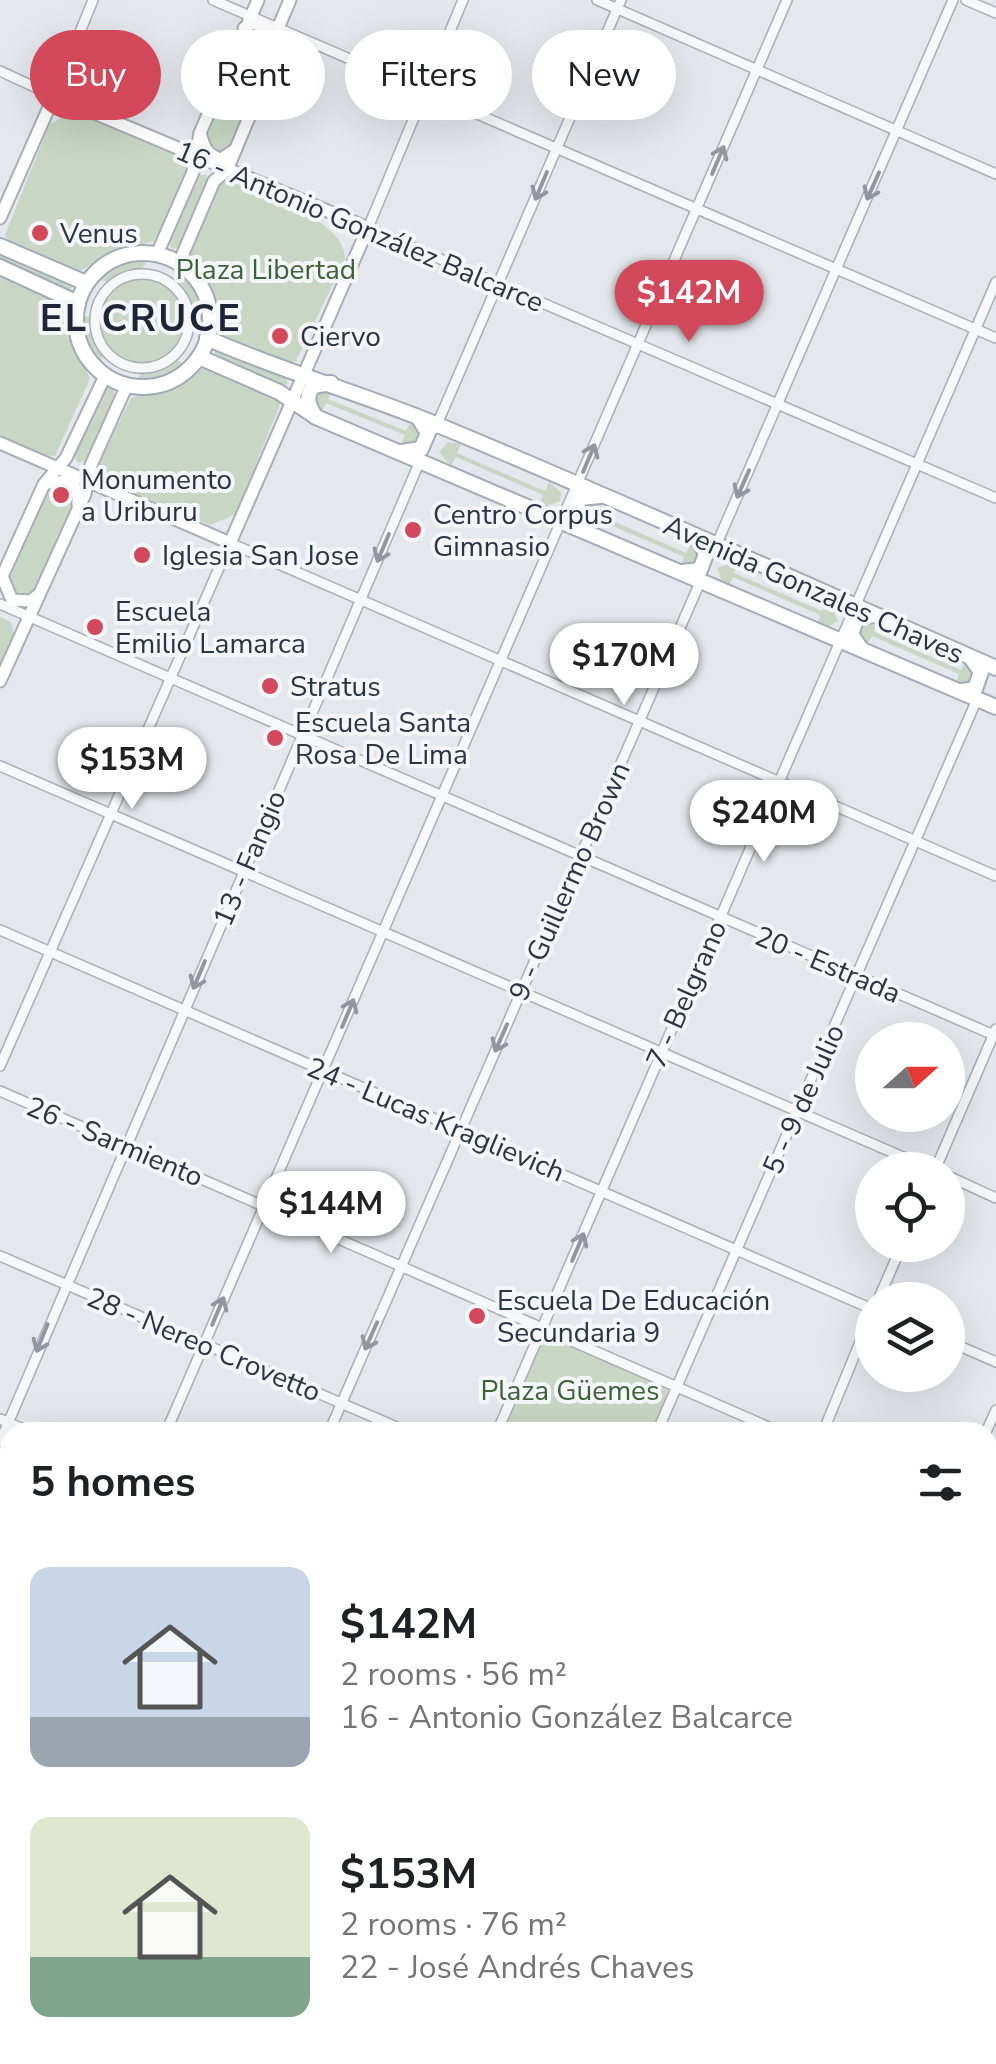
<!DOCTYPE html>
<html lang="en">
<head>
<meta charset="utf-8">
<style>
  :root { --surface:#fff; --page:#f6f6f6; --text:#202124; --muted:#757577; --accent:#d1495b }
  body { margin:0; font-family:"Nunito Sans",sans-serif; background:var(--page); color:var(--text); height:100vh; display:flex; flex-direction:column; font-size:38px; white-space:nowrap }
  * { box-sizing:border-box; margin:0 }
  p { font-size:32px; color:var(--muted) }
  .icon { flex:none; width:55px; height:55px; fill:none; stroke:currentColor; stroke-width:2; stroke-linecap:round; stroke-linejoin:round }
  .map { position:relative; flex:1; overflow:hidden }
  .drawer { position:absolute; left:0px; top:1422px; width:998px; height:642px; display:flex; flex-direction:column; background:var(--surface); border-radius:30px 30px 0 0; box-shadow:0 10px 40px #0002 }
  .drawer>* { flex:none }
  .guide { position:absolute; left:30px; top:30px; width:938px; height:90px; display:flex; gap:20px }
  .needle { width:65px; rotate:69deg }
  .tools { position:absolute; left:855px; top:1022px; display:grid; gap:20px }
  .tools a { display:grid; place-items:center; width:110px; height:110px; border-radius:50%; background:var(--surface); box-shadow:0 10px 40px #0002; font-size:50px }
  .price { position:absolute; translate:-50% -85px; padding:0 22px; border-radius:35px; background:#fff; color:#222; font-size:32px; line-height:65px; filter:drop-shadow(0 2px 5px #0008) }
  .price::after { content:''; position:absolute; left:50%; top:60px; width:30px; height:22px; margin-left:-15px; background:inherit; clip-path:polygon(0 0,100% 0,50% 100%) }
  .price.selected { background:var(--accent); color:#fff }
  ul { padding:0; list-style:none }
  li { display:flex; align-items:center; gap:30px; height:250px; padding:0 30px }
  li span { display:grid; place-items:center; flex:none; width:280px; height:200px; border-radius:20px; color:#555 }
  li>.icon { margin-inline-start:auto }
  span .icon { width:120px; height:120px; fill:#fffc; stroke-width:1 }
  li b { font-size:42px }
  h2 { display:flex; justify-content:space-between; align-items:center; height:120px; padding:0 30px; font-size:42px }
  .chip { padding:0 35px; border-radius:45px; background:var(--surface); box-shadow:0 10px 40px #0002; font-size:35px; line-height:90px }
  .chip.selected { background:var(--accent); color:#fff }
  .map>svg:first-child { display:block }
  .green { fill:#c9d6c5 }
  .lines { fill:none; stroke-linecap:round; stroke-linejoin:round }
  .street-casing { stroke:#a9aeb7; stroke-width:12 }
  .secondary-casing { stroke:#a9aeb7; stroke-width:15 }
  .primary-casing { stroke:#a3abb8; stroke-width:18 }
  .street { stroke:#f7f8fa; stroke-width:9 }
  .secondary { stroke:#fff; stroke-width:11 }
  .primary { stroke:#fff; stroke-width:14 }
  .oneway { stroke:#9196a0 }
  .poi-dot { fill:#d1495b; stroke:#f4f6f9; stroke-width:4 }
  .labels { text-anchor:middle; stroke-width:8; stroke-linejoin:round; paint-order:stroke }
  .street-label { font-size:28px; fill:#2b3445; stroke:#f4f6f9 }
  .poi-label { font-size:28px; fill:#2b3445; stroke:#f4f6f9; text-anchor:start }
  .park-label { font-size:28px; fill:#3f6138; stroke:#f4f6f9 }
  .district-label { font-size:38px; font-weight:bold; letter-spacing:2.5px; fill:#1d2536; stroke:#f4f6f9 }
</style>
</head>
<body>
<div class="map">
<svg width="996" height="2064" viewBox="0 0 996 2064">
  <rect width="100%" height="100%" fill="#e4e7ec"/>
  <!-- green -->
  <g class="green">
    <polygon points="251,32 264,32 272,49 263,46 236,110 244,115 230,148 215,153 204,137 218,103 227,106 255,42 246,38"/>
    <polygon points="83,114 180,155 189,169 154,241 115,253 78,272 11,244 5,235 49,125 66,115"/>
    <polygon points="200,175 206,175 210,182 180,247 172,249 168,242"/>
    <path d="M230,179c32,13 116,42 115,80l-49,102 -9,6 -70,-31 -10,-41 -18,-38 30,-73z"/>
    <polygon points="0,253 72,283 72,288 65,292 0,265"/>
    <polygon points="140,257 146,263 141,270 107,282 99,279 101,271"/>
    <polygon points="0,271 62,300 72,340 90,379 55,456 44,455 0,435"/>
    <polygon points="187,277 199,296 204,318 199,323 193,321 178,286 181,278"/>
    <circle cx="143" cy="320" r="43"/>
    <path d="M84,315l7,4 14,34 -5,8c-15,-5 -21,-26 -22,-40z"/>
    <polygon points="216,349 285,376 288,383 281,388 213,358"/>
    <path d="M175,358l9,7c-9,13 -32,22 -46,15l3,-9z"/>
    <polygon points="207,366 278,398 280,404 236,514 210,525 107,482 97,466 131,398 171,386"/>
    <polygon points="106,388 112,388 115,395 86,460 78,463 74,456"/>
    <polygon points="332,389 328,399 406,431 411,422 423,431 419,443 406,447 401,444 405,435 326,403 322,412 317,410 311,394"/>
    <polygon points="448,442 461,444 457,453 545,491 549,482 561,492 560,501 544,507 539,505 543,495 456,457 451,466 439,452"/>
    <polygon points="62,483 72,489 75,499 34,592 16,595 8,582 50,486"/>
    <polygon points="589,504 602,506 599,515 686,553 691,544 696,546 702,563 681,567 684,557 597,519 592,528 584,522 581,510"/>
    <polygon points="733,562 738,564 734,573 822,611 827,602 831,604 838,621 826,628 817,625 820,615 733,577 728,586 723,584 717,568"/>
    <polygon points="0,617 11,622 14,634 0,666"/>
    <polygon points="868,620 877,622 874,632 961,670 966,661 971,663 977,679 965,686 956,684 959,674 872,636 867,645 863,643 856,627"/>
    <polygon points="547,1338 662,1384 668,1391 653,1432 502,1432 541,1343"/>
  </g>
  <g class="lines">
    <defs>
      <g id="street">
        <polyline points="213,0 996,338"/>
        <polyline points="463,0 368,228 996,498"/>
        <polyline points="597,0 996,174"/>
        <polyline points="966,0 996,13"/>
        <polyline points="0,71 54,96 93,0"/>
        <circle cx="142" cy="321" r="47"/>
        <polyline points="435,429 621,0"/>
        <polyline points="715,548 953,0"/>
        <polyline points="0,604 996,1036"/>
        <polyline points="0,766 933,1170"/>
        <polyline points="0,930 872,1309"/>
        <polyline points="0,1066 230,543 996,876"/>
        <polyline points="0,1091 780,1432"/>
        <polyline points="935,1170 996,1029"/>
        <polyline points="948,1176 996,1198"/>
        <polyline points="0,1256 408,1432"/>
        <polyline points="878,1300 902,1245"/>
        <polyline points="948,1341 996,1362"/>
        <polyline points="0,1419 30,1432"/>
        <polyline points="166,1432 787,0"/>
        <polyline points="329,1432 701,580"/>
        <polyline points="497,1432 996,282"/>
        <polyline points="657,1432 978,697"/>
        <polyline points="823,1432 872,1313"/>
        <polyline points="986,1432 996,1410"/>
        <polyline points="0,1442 420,461"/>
        <polyline points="988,1519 996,1523"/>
        <polyline points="988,1684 996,1688"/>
        <polyline points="0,1748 10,1753"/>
        <polyline points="988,1799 996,1778"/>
        <polyline points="0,1814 10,1791"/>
        <polyline points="0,1914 10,1919"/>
        <polyline points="324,2055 344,2064"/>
        <polyline points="54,2064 58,2055"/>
        <polyline points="383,2064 387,2055"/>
        <polyline points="545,2064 549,2055"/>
        <polyline points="712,2064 716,2055"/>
      </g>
      <g id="secondary">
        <polyline points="244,28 253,23 268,29 280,43"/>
        <path d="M200,133c4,13 6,22 21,26l15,-10"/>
        <polyline points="0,218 54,96 368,228 230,543 0,443"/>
        <polyline points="157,254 193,172 200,133 258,0"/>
        <polyline points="179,263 214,181 227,170 280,43 278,28 290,0"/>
        <polyline points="47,483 69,481 78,491 78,505"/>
        <polyline points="2,576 12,600 31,601 38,595"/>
        <polyline points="0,581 44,484 66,458 105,376"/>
        <polyline points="0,681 85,494 91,465 127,385"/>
        <polyline points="0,1586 10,1590"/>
        <polyline points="988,2008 996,2012"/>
      </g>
      <g id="primary">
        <polyline points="0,246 86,283"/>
        <circle cx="143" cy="320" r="67"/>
        <polyline points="0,267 78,303"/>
        <path d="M207,338c74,33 150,54 226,85 189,78 376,163 563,245"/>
        <polyline points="199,357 279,392 316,417 996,707"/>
        <path d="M316,417c-8,-12 -11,-19 -3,-31l18,-3"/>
        <polyline points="402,452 421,449 428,433 418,417"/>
        <polyline points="585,531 574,514 580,498 600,496"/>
        <polyline points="682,572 700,570 706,554 698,539"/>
        <polyline points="861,649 851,634 857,618 874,615"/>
        <polyline points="962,691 975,689 981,672 971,658"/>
      </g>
    </defs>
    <!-- street casing -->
    <use href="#street" class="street-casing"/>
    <!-- secondary casing -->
    <use href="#secondary" class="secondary-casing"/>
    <!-- primary casing -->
    <use href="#primary" class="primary-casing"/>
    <!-- street -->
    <use href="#street" class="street"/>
    <!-- secondary -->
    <use href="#secondary" class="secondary"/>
    <!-- primary -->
    <use href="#primary" class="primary"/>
  </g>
  <!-- one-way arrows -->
  <defs><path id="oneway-shaft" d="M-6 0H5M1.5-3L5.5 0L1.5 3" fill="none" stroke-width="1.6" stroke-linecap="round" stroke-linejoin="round" transform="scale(2.5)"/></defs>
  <g class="oneway">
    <use href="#oneway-shaft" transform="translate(718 160) rotate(-67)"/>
    <use href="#oneway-shaft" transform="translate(541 186) rotate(113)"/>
    <use href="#oneway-shaft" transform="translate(873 186) rotate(114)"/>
    <use href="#oneway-shaft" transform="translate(589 458) rotate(-67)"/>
    <use href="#oneway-shaft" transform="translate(743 484) rotate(114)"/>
    <use href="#oneway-shaft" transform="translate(383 548) rotate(113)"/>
    <use href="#oneway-shaft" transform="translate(199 975) rotate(113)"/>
    <use href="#oneway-shaft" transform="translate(348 1013) rotate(-67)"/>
    <use href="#oneway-shaft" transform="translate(501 1038) rotate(114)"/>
    <use href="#oneway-shaft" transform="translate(578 1247) rotate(-67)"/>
    <use href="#oneway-shaft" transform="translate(218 1311) rotate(-67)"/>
    <use href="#oneway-shaft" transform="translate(371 1336) rotate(114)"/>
    <use href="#oneway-shaft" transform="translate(42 1338) rotate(112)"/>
  </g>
  <!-- markers -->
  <g class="poi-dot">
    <circle cx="40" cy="233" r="10"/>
    <circle cx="280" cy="336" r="10"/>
    <circle cx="61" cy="495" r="10"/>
    <circle cx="413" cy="530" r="10"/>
    <circle cx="142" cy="555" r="10"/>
    <circle cx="95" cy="627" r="10"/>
    <circle cx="270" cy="686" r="10"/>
    <circle cx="275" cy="738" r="10"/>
    <circle cx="477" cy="1316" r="10"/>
  </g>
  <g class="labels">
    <!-- street labels -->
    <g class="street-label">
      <text transform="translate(360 226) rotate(23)" y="10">16 - Antonio González Balcarce</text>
      <text transform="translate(814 589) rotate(24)" y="10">Avenida Gonzales Chaves</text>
      <text transform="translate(249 858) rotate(-67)" y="10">13 - Fangio</text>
      <text transform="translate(569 881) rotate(-66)" y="10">9 - Guillermo Brown</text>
      <text transform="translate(828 964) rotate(23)" y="10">20 - Estrada</text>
      <text transform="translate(686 994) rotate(-66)" y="10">7 - Belgrano</text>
      <text transform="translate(803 1099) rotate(-66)" y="10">5 - 9 de Julio</text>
      <text transform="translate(436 1119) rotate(23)" y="10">24 - Lucas Kraglievich</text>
      <text transform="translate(115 1141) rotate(23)" y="10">26 - Sarmiento</text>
      <text transform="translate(204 1344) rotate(23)" y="10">28 - Nereo Crovetto</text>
    </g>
    <!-- poi labels -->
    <g class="poi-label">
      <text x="60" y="243">Venus</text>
      <text x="300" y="346">Ciervo</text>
      <text x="81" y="489">Monumento<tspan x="81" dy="32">a Uriburu</tspan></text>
      <text x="433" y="524">Centro Corpus<tspan x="433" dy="32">Gimnasio</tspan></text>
      <text x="162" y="565">Iglesia San Jose</text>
      <text x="115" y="621">Escuela<tspan x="115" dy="32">Emilio Lamarca</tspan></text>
      <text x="290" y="696">Stratus</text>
      <text x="295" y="732">Escuela Santa<tspan x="295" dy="32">Rosa De Lima</tspan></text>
      <text x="497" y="1310">Escuela De Educación<tspan x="497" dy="32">Secundaria 9</tspan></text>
    </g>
    <!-- park labels -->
    <g class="park-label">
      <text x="266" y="279">Plaza Libertad</text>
      <text x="570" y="1400">Plaza Güemes</text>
    </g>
    <!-- district labels -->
    <g class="district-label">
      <text x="141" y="331">EL CRUCE</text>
    </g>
  </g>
</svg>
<div class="tools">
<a><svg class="needle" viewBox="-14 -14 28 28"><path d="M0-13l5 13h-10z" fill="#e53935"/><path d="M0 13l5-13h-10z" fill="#757577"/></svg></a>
<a><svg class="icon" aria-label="locate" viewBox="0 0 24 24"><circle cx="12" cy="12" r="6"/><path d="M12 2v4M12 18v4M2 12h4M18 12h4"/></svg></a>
<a><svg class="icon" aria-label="layers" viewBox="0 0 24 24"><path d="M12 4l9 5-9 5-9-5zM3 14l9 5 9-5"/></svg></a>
</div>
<b class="price selected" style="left:689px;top:345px">$142M</b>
<b class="price" style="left:624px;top:708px">$170M</b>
<b class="price" style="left:132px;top:812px">$153M</b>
<b class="price" style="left:764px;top:865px">$240M</b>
<b class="price" style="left:331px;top:1256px">$144M</b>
<div class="guide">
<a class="chip selected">Buy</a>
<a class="chip">Rent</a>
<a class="chip">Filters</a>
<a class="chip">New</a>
</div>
<section class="drawer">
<h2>5 homes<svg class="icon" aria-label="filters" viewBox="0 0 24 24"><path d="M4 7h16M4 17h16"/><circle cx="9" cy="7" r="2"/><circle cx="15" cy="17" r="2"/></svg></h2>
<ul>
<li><span style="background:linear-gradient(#c9d6e8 75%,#9aa5b1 0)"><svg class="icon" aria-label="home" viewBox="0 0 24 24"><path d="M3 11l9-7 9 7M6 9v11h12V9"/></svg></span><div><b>$142M</b><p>2 rooms · 56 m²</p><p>16 - Antonio González Balcarce</p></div></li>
<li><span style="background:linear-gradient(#dfe7d0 70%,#7fa58c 0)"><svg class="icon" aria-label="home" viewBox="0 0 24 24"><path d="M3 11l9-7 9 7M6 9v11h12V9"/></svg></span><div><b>$153M</b><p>2 rooms · 76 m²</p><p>22 - José Andrés Chaves</p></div></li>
</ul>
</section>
</div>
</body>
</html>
